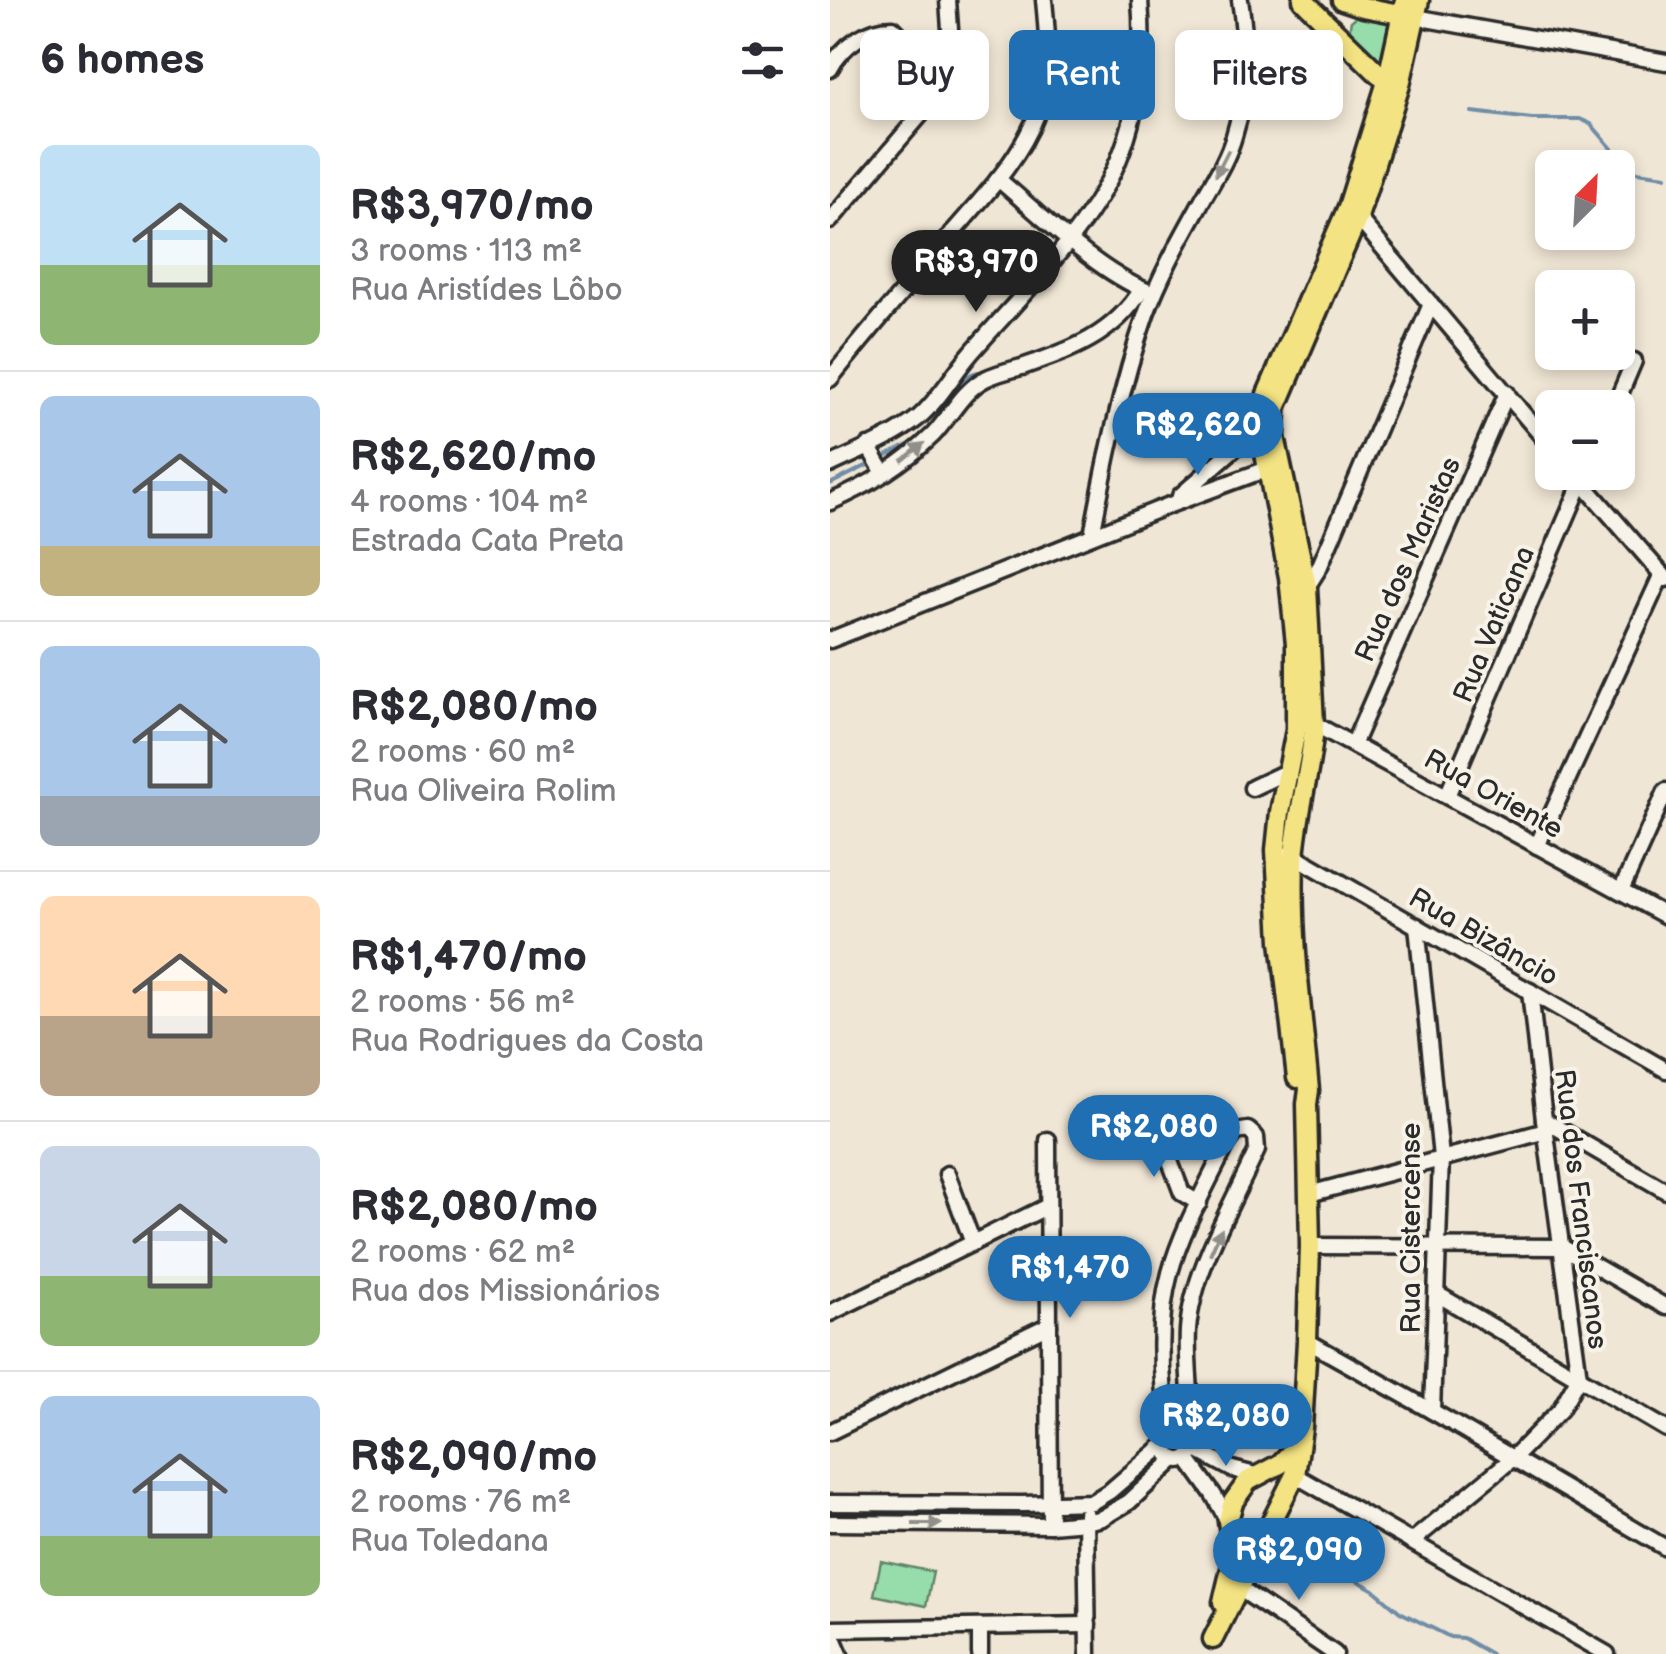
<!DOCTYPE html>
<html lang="en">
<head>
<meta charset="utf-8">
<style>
  :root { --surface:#fff; --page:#f2f2f3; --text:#2b2b33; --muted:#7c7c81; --line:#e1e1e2; --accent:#1f6fb2 }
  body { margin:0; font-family:"Balsamiq Sans",sans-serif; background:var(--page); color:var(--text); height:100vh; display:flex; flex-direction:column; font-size:38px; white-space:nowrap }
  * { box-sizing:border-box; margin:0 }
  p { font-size:32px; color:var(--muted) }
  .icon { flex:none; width:55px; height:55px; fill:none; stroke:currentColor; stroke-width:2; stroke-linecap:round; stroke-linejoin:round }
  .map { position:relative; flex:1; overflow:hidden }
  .sheet { display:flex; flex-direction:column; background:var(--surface); width:830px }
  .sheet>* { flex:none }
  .hud { position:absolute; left:30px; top:30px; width:655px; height:90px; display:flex; gap:20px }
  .needle { width:65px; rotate:24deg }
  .buttons { position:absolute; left:705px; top:150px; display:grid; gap:20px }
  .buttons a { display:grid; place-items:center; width:100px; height:100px; border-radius:15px; background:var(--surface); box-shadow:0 5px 15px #0003; font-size:50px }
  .price { position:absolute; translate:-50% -85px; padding:0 22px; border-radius:35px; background:var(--accent); color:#fff; font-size:32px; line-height:65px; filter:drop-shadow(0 2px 5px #0008) }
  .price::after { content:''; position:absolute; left:50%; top:60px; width:30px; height:22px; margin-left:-15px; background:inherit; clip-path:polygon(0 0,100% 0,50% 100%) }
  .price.selected { background:#222; color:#fff }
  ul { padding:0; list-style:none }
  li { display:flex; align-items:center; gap:30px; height:250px; padding:0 40px }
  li+li { border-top:2px solid var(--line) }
  li span { display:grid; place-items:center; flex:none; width:280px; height:200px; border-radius:15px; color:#555 }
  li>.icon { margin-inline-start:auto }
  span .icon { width:120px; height:120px; fill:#fffc; stroke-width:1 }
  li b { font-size:42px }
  h2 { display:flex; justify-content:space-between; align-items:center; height:120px; padding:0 40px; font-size:42px }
  .tag { padding:0 35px; border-radius:15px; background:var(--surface); box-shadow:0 5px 15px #0003; font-size:35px; line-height:90px }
  .tag.selected { background:var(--accent); color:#fff }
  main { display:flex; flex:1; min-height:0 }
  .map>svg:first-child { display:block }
  .green { fill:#97ddab; stroke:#61846b; stroke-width:2.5 }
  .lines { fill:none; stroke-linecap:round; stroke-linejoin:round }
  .stream { stroke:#6f8da7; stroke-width:4 }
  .minor-casing { stroke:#2b2b2b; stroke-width:21 }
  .major-casing { stroke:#2b2b2b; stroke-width:25 }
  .minor { stroke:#f7f3e8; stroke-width:14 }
  .major { stroke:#f4e382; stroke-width:18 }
  .oneway { fill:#918f8a }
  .labels { text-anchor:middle; stroke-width:8; stroke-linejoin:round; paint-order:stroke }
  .street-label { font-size:28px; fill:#2b2b2b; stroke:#f7f3e8 }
</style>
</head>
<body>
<main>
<section class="sheet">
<h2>6 homes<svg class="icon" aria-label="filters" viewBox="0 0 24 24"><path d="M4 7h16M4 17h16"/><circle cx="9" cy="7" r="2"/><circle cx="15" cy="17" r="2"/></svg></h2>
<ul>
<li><span style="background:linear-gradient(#bfe0f5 60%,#8fb573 0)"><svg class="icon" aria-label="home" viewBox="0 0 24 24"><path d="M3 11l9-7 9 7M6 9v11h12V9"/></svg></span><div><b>R$3,970/mo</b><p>3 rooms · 113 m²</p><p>Rua Aristídes Lôbo</p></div></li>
<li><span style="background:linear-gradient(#a9c7e8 75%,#c2b280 0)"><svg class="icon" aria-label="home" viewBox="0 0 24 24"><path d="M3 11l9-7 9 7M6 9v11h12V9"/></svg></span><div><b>R$2,620/mo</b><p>4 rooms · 104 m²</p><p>Estrada Cata Preta</p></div></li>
<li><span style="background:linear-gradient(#a9c7e8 75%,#9aa5b1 0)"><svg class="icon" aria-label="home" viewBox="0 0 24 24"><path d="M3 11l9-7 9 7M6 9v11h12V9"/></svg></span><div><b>R$2,080/mo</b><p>2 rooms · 60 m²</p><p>Rua Oliveira Rolim</p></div></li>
<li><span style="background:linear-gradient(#ffd9b3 60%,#b9a48a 0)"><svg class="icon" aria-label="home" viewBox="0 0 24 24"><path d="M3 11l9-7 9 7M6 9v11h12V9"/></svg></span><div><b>R$1,470/mo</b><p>2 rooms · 56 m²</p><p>Rua Rodrigues da Costa</p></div></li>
<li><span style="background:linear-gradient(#c9d6e8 65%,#8fb573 0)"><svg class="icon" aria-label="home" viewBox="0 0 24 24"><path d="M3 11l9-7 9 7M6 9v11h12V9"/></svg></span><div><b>R$2,080/mo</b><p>2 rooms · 62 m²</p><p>Rua dos Missionários</p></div></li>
<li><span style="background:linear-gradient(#a9c7e8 70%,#8fb573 0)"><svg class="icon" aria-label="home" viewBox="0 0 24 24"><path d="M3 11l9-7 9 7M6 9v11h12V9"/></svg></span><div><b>R$2,090/mo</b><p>2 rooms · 76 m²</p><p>Rua Toledana</p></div></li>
</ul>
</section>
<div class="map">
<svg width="836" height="1654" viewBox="0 0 836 1654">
  <rect width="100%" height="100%" fill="#f0e6d5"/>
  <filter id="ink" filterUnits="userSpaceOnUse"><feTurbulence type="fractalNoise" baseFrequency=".01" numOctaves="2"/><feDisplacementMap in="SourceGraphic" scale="20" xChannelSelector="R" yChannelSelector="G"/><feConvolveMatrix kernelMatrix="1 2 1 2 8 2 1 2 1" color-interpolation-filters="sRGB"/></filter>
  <g filter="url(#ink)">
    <!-- green -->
    <g class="green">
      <path d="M531,13l28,8 -8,38 -4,3c-14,-12 -32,-22 -26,-41z"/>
      <polygon points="51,1561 103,1572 96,1606 44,1595"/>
    </g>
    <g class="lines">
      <!-- stream -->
      <g class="stream">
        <polyline points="642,112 702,119 750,119 761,124 796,165 807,172 836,176"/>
        <path d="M118,406c8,-17 11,-29 30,-34"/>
        <polyline points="0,484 90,439"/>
        <polyline points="463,1544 544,1590 570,1612 620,1637 633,1638 661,1654"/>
      </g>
      <defs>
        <g id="minor">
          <polyline points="585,17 836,62"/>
          <path d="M0,69c12,-23 36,-41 63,-41l15,15 12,24 17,22"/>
          <path d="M168,179c44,37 98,92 151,113"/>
          <polyline points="523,212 722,448"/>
          <polyline points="0,221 93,112 107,89 117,67 121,44 118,0"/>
          <path d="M0,379c40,-50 82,-98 123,-147 31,-36 67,-73 84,-118 14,-38 11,-75 7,-114"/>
          <polyline points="784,408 804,361"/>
          <polyline points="38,446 54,473"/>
          <path d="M0,465c29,-14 63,-27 88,-47 21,-18 35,-44 53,-65 51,-59 124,-128 151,-202 18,-48 22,-100 18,-151"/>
          <polyline points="743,472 836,579"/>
          <polyline points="350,496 421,434 431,430 438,433"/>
          <path d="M0,502c38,-16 73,-38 103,-67 17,-18 30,-45 52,-56 12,-6 25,-9 37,-12 50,-17 92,-32 120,-78"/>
          <path d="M262,535c14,-75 29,-149 54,-221 15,-41 37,-79 58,-117 11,-19 24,-39 30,-61 14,-43 13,-92 6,-136"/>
          <polyline points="472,589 477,587 489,568 601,304"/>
          <polyline points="0,640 337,506 437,469 446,462"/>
          <polyline points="477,720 836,916"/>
          <polyline points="523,745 677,393"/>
          <polyline points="422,788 458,771"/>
          <polyline points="617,796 756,472"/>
          <polyline points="707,846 832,574"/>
          <polyline points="460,853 836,1070"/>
          <polyline points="791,891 836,791"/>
          <polyline points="587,926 611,1157 602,1411"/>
          <polyline points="324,1119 352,1193 369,1203"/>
          <polyline points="714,1120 836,1191"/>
          <polyline points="218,1140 220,1525"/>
          <polyline points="117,1174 143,1243"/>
          <polyline points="479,1194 716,1131"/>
          <polyline points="480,1246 732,1247 836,1307"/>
          <polyline points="607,1294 836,1429"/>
          <polyline points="0,1313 218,1206"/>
          <polyline points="477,1341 602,1411 836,1548"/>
          <polyline points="0,1432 219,1325"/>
          <circle cx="350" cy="1446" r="14"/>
          <path d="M340,1436c-9,-52 -14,-112 0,-163 11,-42 38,-90 57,-129l9,-12 12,-2 8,7 1,13c-24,53 -65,122 -69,180 -2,36 5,73 3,109"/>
          <polyline points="363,1448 402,1469 425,1475"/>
          <polyline points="357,1458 383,1494 398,1521"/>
          <polyline points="465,1475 777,1654"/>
          <polyline points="0,1503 193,1504 262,1502 280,1491 336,1443"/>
          <polyline points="256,1515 258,1654"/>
          <polyline points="0,1523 220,1525 256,1522 272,1518 299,1502 345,1459"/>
          <polyline points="581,1542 682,1459 730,1410 749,1377 714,1120 700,991"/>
          <polyline points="403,1584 505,1654"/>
          <polyline points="150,1627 150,1654"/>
          <polyline points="0,1629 258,1625"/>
          <polyline points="0,1631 10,1654"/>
        </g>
        <g id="major">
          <polyline points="473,0 557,82 564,83"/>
          <polyline points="512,0 533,7 580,16"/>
          <polyline points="467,1078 451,941 446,850 450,812 466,730 466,644 459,577 432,438 432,415 437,394 518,207 557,82 575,0"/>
          <polyline points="393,1602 402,1565 402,1547 398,1521 403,1502 418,1481 450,1464 469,1444"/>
          <path d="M383,1639l82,-164 7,-47 5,-87 3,-95 -3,-142 2,-14c-7,-76 -18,-153 -15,-230 2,-46 18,-91 20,-136l-7,-137 -32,-150 1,-29 82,-191 42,-132 19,-85"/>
        </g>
      </defs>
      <!-- minor casing -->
      <use href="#minor" class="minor-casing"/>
      <!-- major casing -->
      <use href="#major" class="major-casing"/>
      <!-- minor -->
      <use href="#minor" class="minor"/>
      <!-- major -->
      <use href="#major" class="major"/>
    </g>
    <!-- one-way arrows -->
    <defs><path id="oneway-solid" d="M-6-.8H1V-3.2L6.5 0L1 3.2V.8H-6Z" transform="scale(2.5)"/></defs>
    <g class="oneway">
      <use href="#oneway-solid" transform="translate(392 163) rotate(117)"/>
      <use href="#oneway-solid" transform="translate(83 452) rotate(-39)"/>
      <use href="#oneway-solid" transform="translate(386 1241) rotate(-66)"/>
      <use href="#oneway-solid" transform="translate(97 1524)"/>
    </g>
  </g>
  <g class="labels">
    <!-- street labels -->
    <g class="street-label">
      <text transform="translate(577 559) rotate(-66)" y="10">Rua dos Maristas</text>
      <text transform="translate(663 624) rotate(-67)" y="10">Rua Vaticana</text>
      <text transform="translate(664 793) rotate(29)" y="10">Rua Oriente</text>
      <text transform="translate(654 936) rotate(30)" y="10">Rua Bizâncio</text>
      <text transform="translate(752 1209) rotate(83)" y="10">Rua dos Franciscanos</text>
      <text transform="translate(580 1228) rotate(-90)" y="10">Rua Cistercense</text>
    </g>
  </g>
</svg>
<div class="buttons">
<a><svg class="needle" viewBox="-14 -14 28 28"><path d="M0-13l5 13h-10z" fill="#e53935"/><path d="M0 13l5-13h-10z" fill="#7c7c81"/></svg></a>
<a>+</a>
<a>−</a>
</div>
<b class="price selected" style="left:146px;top:315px">R$3,970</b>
<b class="price" style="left:368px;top:478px">R$2,620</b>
<b class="price" style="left:324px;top:1180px">R$2,080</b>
<b class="price" style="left:240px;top:1321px">R$1,470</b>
<b class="price" style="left:396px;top:1469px">R$2,080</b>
<b class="price" style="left:469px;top:1603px">R$2,090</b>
<div class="hud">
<a class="tag">Buy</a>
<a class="tag selected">Rent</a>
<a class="tag">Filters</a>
</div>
</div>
</main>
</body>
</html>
